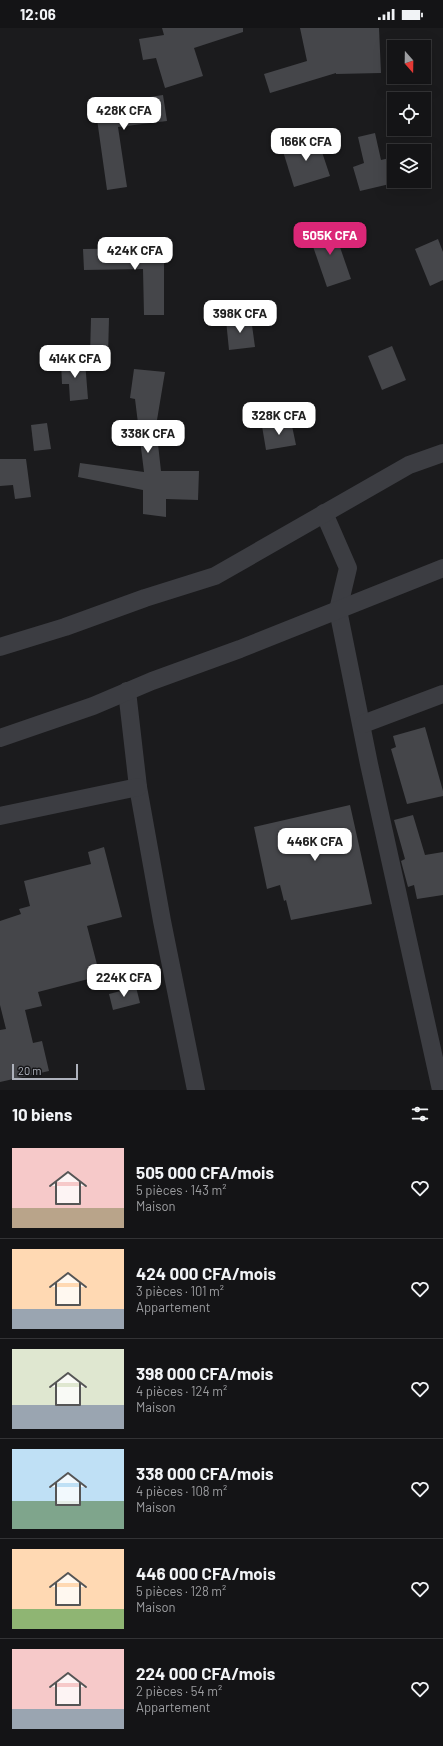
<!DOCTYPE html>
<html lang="fr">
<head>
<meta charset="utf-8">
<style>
  :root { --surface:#141416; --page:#1d1d1f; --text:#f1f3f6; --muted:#9d9ea1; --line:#333335; --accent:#db2777 }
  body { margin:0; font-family:Barlow,sans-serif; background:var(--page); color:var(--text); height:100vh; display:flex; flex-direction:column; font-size:15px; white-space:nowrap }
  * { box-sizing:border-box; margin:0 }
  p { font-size:13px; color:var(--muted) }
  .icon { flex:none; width:22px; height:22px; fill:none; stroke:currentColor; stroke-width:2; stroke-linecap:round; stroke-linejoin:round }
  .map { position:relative; height:1062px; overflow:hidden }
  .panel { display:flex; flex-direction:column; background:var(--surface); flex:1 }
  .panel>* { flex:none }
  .needle { width:26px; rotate:160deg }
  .buttons { position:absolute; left:387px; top:12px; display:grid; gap:8px }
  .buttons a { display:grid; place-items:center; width:44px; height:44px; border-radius:0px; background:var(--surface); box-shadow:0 4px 16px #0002,0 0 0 1px var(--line); font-size:20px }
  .scale { position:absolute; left:12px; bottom:10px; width:66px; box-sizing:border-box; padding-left:4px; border:2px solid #aeb2bc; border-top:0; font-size:11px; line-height:14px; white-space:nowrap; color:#aeb2bc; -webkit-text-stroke:3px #161618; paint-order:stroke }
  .price { position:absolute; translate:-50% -34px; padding:0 9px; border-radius:8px; background:#fff; color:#222; font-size:13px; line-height:26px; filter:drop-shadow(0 1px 2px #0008) }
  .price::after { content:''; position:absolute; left:50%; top:24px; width:12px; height:9px; margin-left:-6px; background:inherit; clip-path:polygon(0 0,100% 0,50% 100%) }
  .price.active { background:var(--accent); color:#fff }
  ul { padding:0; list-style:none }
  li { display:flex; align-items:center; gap:12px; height:100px; padding:0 12px }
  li+li { border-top:1px solid var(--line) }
  li span { display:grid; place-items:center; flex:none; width:112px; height:80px; border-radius:0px; color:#555 }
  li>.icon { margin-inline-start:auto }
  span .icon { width:48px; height:48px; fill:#fffc; stroke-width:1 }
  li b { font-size:17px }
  h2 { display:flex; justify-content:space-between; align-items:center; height:48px; padding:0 12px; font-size:17px }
  .status { display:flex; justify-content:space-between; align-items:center; height:28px; padding:0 20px; background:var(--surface); direction:ltr }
  .status svg { height:11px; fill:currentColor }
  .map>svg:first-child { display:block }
  .building { fill:#45464a }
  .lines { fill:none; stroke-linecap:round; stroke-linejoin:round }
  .minor { stroke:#3c3d42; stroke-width:18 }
</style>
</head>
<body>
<div class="status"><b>12:06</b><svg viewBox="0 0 49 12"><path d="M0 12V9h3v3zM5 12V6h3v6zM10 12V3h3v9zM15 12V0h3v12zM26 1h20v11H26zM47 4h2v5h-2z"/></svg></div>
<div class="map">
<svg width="443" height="1062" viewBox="0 0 443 1062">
  <rect width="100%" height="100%" fill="#1b1b1d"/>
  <!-- building -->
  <g class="building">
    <polygon points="162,0 243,0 243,4 194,20 203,48 165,60 156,30 143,32 139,11 164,7"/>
    <polygon points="300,0 379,0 381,45 336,46 336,45 270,65 264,46 307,33"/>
    <polygon points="163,67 167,93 118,99 127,159 107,162 95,77"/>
    <polygon points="375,105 381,132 394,129 394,155 360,163 353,139 364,135 358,109"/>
    <polygon points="317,109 330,148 294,159 282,120"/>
    <polygon points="332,196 351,251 327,259 308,204"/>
    <polygon points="438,211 443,224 443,252 430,258 415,221"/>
    <polygon points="164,220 164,287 144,287 143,241 84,242 83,221"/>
    <polygon points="91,290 109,290 108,329 90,329"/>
    <polygon points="251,290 255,319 229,322 226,292"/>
    <polygon points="392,318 406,352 382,362 368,328"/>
    <polygon points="85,333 88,371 70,373 69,356 62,356 61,334"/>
    <polygon points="134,341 165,344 156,398 161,443 199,443 198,472 166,471 166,489 143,486 143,462 78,449 80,435 144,444 135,371 130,370"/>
    <polygon points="291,393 296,417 266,422 262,398"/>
    <polygon points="47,395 51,421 34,423 31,397"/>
    <polygon points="0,431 26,431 31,469 15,471 13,457 0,458"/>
    <polygon points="425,699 443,763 443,768 407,776 391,721 396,719 393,708"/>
    <polygon points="350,777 372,876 291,892 286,872 284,873 280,857 267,861 254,799"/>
    <polygon points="413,787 425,827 443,824 443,867 417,871 414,857 408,859 401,833 405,831 394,792"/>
    <polygon points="104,819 122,889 87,898 100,948 38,964 42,978 25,982 33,1015 42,1013 49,1043 0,1054 0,1002 6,1001 0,977 0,893 21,886 19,881 30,878 24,853 91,836 88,824"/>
    <polygon points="136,959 140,975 113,982 109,966"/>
  </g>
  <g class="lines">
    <!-- minor -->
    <g class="minor">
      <polyline points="324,485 348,540 338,582 369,736 441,1062"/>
      <polyline points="0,619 65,599 145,570 215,548 409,437 443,425"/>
      <polyline points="127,663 138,759 162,893 196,1062"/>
      <polyline points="363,696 443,666"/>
      <polyline points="0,710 93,678 152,653 240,621 443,540"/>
      <polyline points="0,788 138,759"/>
    </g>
  </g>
</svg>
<div class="buttons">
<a><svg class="needle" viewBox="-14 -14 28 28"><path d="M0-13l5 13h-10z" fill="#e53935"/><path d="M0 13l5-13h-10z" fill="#9d9ea1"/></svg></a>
<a><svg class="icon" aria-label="locate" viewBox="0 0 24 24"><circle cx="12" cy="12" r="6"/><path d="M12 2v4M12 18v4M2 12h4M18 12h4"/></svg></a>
<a><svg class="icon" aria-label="layers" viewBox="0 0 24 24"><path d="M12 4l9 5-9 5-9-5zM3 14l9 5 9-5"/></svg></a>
</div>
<div class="scale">20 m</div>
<b class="price" style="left:124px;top:103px">428K CFA</b>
<b class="price" style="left:306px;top:134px">166K CFA</b>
<b class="price active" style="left:330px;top:228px">505K CFA</b>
<b class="price" style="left:135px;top:243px">424K CFA</b>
<b class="price" style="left:240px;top:306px">398K CFA</b>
<b class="price" style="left:75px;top:351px">414K CFA</b>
<b class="price" style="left:279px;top:408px">328K CFA</b>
<b class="price" style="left:148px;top:426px">338K CFA</b>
<b class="price" style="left:315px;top:834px">446K CFA</b>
<b class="price" style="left:124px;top:970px">224K CFA</b>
</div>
<section class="panel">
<h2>10 biens<svg class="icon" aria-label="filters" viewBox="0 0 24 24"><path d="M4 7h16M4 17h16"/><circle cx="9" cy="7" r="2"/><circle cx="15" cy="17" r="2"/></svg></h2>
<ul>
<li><span style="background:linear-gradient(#f6c9c9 75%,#b9a48a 0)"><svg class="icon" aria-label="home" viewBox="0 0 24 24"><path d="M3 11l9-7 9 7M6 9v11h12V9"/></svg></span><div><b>505 000 CFA/mois</b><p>5 pièces · 143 m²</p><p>Maison</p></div><svg class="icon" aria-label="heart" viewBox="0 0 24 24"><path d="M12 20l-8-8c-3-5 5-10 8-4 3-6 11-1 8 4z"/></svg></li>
<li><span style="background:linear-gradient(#ffd9b3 75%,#9aa5b1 0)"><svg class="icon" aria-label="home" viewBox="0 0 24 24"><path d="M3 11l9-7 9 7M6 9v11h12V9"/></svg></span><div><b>424 000 CFA/mois</b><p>3 pièces · 101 m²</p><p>Appartement</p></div><svg class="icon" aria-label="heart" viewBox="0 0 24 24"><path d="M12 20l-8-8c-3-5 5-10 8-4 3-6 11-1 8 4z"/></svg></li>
<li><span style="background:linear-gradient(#dfe7d0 70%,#9aa5b1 0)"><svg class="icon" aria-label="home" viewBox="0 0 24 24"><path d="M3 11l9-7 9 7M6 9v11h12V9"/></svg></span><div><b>398 000 CFA/mois</b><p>4 pièces · 124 m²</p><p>Maison</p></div><svg class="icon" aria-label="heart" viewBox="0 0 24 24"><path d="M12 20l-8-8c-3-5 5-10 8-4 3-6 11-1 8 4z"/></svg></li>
<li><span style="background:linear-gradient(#bfe0f5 65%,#7fa58c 0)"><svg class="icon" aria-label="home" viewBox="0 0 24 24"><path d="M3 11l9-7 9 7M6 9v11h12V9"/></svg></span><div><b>338 000 CFA/mois</b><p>4 pièces · 108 m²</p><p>Maison</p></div><svg class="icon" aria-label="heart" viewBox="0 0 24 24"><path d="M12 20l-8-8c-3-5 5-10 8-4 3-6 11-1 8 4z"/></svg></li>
<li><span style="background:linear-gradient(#ffd9b3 75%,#8fb573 0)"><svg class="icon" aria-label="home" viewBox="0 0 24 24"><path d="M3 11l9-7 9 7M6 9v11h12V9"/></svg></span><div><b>446 000 CFA/mois</b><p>5 pièces · 128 m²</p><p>Maison</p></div><svg class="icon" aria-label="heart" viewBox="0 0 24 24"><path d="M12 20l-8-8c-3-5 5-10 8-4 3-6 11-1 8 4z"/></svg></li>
<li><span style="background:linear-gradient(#f6c9c9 75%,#9aa5b1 0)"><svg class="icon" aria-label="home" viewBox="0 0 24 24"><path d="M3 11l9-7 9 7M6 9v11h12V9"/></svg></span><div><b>224 000 CFA/mois</b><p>2 pièces · 54 m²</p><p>Appartement</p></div><svg class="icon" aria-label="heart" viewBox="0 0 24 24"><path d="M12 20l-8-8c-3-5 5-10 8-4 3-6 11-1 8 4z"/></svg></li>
</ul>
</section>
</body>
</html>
